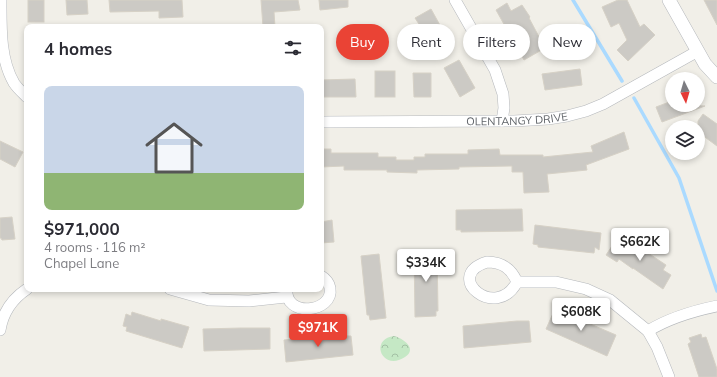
<!DOCTYPE html>
<html lang="en">
<head>
<meta charset="utf-8">
<style>
  :root { --surface:#fff; --page:#f2f2f3; --text:#2b2b33; --muted:#7c7c81; --accent:#ea4335 }
  body { margin:0; font-family:Mulish,sans-serif; background:var(--page); color:var(--text); height:100vh; display:flex; flex-direction:column; font-size:15px; white-space:nowrap }
  * { box-sizing:border-box; margin:0 }
  p { font-size:13px; color:var(--muted) }
  .icon { flex:none; width:22px; height:22px; fill:none; stroke:currentColor; stroke-width:2; stroke-linecap:round; stroke-linejoin:round }
  .map { position:relative; flex:1; overflow:hidden }
  .panel { position:absolute; left:24px; top:24px; width:300px; height:268px; display:flex; flex-direction:column; background:var(--surface); border-radius:8px; box-shadow:0 2px 6px #0003 }
  .panel>* { flex:none }
  .banner { position:absolute; left:336px; top:24px; width:321px; height:36px; display:flex; gap:8px }
  .needle { width:26px; rotate:175deg }
  .fabs { position:absolute; left:665px; top:72px; display:grid; gap:8px }
  .fabs a { display:grid; place-items:center; width:40px; height:40px; border-radius:50%; background:var(--surface); box-shadow:0 2px 6px #0003; font-size:20px }
  .price { position:absolute; translate:-50% -34px; padding:0 9px; border-radius:4px; background:#fff; color:#222; font-size:13px; line-height:26px; filter:drop-shadow(0 1px 2px #0008) }
  .price::after { content:''; position:absolute; left:50%; top:24px; width:12px; height:9px; margin-left:-6px; background:inherit; clip-path:polygon(0 0,100% 0,50% 100%) }
  .price.current { background:var(--accent); color:#fff }
  ul { padding:0; list-style:none }
  li { display:grid; align-content:center; gap:8px; height:212px; padding:0 20px }
  li span { display:grid; place-items:center; height:124px; border-radius:8px; color:#555 }
  li>.icon { margin-inline-start:auto }
  span .icon { width:72px; height:72px; fill:#fffc; stroke-width:1 }
  li b { font-size:17px }
  h2 { display:flex; justify-content:space-between; align-items:center; height:48px; padding:0 20px; font-size:17px }
  .pill { padding:0 14px; border-radius:18px; background:var(--surface); box-shadow:0 2px 6px #0003; font-size:14px; line-height:36px }
  .pill.current { background:var(--accent); color:#fff }
  .map>svg:first-child { display:block }
  .forest { fill:url(#forest-crowns) }
  .lines { fill:none; stroke-linecap:round; stroke-linejoin:round }
  .stream { stroke:#aadaff; stroke-width:3.5 }
  .building { fill:#cccac5; stroke:#d6d1c6 }
  .minor-casing { stroke:#b5b8bc; stroke-width:12 }
  .tertiary-casing { stroke:#b5b8bc; stroke-width:14 }
  .minor { stroke:#fff; stroke-width:11 }
  .tertiary { stroke:#fff; stroke-width:13 }
  .labels { text-anchor:middle; stroke-width:3; stroke-linejoin:round; paint-order:stroke }
  .street-label { font-size:11px; fill:#5f6368; stroke:#fff }
</style>
</head>
<body>
<div class="map">
<svg width="717" height="377" viewBox="0 0 717 377">
  <defs>
    <pattern id="forest-crowns" width="20" height="18" patternUnits="userSpaceOnUse"><rect width="20" height="18" fill="#c5e8c5"/><path d="M2 6a3 3 0 1 1 6 0M12 15a3 3 0 1 1 6 0" fill="none" stroke="#a3c0a4"/></pattern>
  </defs>
  <rect width="100%" height="100%" fill="#f1efe8"/>
  <!-- forest -->
  <path class="forest" d="M394,336c9,2 24,13 11,21 -23,15 -36,-18 -11,-21z"/>
  <g class="lines">
    <!-- stream -->
    <g class="stream">
      <polyline points="573,0 622,81"/>
      <polyline points="634,98 679,178 717,291"/>
    </g>
  </g>
  <!-- building -->
  <g class="building">
    <rect x="28" y="0" width="16" height="22"/>
    <polygon points="66,0 87,0 88,14 67,15"/>
    <polygon points="109,0 182,0 183,17 159,18 159,11 110,12"/>
    <polygon points="261,0 298,0 300,10 274,12 275,27 263,27"/>
    <polygon points="319,0 348,0 348,7 320,10"/>
    <polygon points="618,0 627,0 640,27 644,24 655,35 628,61 617,50 627,40 619,23 611,27 602,7"/>
    <polygon points="704,0 717,0 717,25"/>
    <polygon points="507,3 511,11 522,5 530,17 529,18 545,48 524,60 496,10"/>
    <polygon points="431,9 446,36 432,44 415,18"/>
    <polygon points="459,60 475,88 460,97 444,68"/>
    <polygon points="580,69 582,85 545,90 542,74"/>
    <rect x="375" y="71" width="20" height="26"/>
    <polygon points="413,73 431,73 431,97 414,97"/>
    <polygon points="355,79 356,97 323,97 321,80"/>
    <polygon points="672,101 672,105 705,106 662,122 656,107"/>
    <polygon points="703,114 717,124 717,146 698,132 698,121"/>
    <polygon points="624,132 629,149 586,165 587,170 547,174 549,192 524,193 523,172 512,172 512,166 459,167 459,169 417,170 417,173 387,172 387,170 344,170 344,166 321,167 321,149 331,149 331,153 378,153 378,157 396,157 396,160 414,160 414,157 425,157 425,154 468,154 468,150 499,149 500,155 543,155 543,157 593,152 591,146"/>
    <polygon points="0,141 23,152 15,167 0,159"/>
    <polygon points="522,209 523,231 461,232 461,230 456,230 456,210"/>
    <polygon points="12,217 15,239 2,240 1,238 0,238 0,218"/>
    <polygon points="332,220 334,242 321,243 321,222"/>
    <polygon points="535,225 601,233 599,250 595,247 594,253 538,247 538,245 533,244"/>
    <polygon points="618,237 632,246 633,243 666,265 663,270 671,275 663,289 633,268 633,269 619,259 617,262 606,255"/>
    <polygon points="437,250 438,311 436,311 436,316 415,317 414,251"/>
    <polygon points="379,254 386,318 370,320 369,315 367,315 361,256"/>
    <polygon points="555,309 616,335 607,356 546,329"/>
    <polygon points="132,312 161,321 161,319 189,327 182,348 126,331 127,327 123,326 126,314 131,316"/>
    <polygon points="517,321 529,321 531,342 464,348 463,326"/>
    <polygon points="241,328 270,328 270,349 204,351 203,329"/>
    <polygon points="345,334 345,336 351,336 353,355 286,362 284,340"/>
    <polygon points="701,334 702,338 706,337 717,369 717,377 699,377 688,344 691,342 689,338"/>
  </g>
  <g class="lines">
    <defs>
      <g id="minor">
        <path d="M1,0c0,28 -1,59 13,83 4,6 9,10 13,14"/>
        <polyline points="455,0 495,70 503,94 504,108 502,121"/>
        <path id="s1" d="M321,122l193,-1 34,-2 19,-3 19,-5 17,-7 95,-53"/>
        <path d="M487,262c15,0 24,6 30,20 -21,40 -75,-6 -30,-20z"/>
        <polyline points="517,282 556,282 586,289 610,300 648,331 657,347 669,377"/>
        <polyline points="170,289 209,300 249,301 286,297"/>
        <path d="M287,289c-3,29 47,24 43,-1 -1,-5 -4,-9 -9,-12"/>
        <path d="M0,330c3,-18 12,-31 27,-41"/>
        <path d="M648,331c21,-13 45,-20 69,-25"/>
      </g>
      <polyline id="tertiary" points="669,0 705,64 717,77"/>
    </defs>
    <!-- minor casing -->
    <use href="#minor" class="minor-casing"/>
    <!-- tertiary casing -->
    <use href="#tertiary" class="tertiary-casing"/>
    <!-- minor -->
    <use href="#minor" class="minor"/>
    <!-- tertiary -->
    <use href="#tertiary" class="tertiary"/>
  </g>
  <g class="labels">
    <!-- street labels -->
    <g class="street-label">
      <text dy="4" stroke="none"><textPath href="#s1" startOffset="196">OLENTANGY DRIVE</textPath></text>
    </g>
  </g>
</svg>
<div class="fabs">
<a><svg class="needle" viewBox="-14 -14 28 28"><path d="M0-13l5 13h-10z" fill="#e53935"/><path d="M0 13l5-13h-10z" fill="#7c7c81"/></svg></a>
<a><svg class="icon" aria-label="layers" viewBox="0 0 24 24"><path d="M12 4l9 5-9 5-9-5zM3 14l9 5 9-5"/></svg></a>
</div>
<b class="price" style="left:640px;top:262px">$662K</b>
<b class="price" style="left:426px;top:283px">$334K</b>
<b class="price" style="left:581px;top:332px">$608K</b>
<b class="price current" style="left:318px;top:348px">$971K</b>
<div class="banner">
<a class="pill current">Buy</a>
<a class="pill">Rent</a>
<a class="pill">Filters</a>
<a class="pill">New</a>
</div>
<section class="panel">
<h2>4 homes<svg class="icon" aria-label="filters" viewBox="0 0 24 24"><path d="M4 7h16M4 17h16"/><circle cx="9" cy="7" r="2"/><circle cx="15" cy="17" r="2"/></svg></h2>
<ul>
<li><span style="background:linear-gradient(#c9d6e8 70%,#8fb573 0)"><svg class="icon" aria-label="home" viewBox="0 0 24 24"><path d="M3 11l9-7 9 7M6 9v11h12V9"/></svg></span><div><b>$971,000</b><p>4 rooms · 116 m²</p><p>Chapel Lane</p></div></li>
</ul>
</section>
</div>
</body>
</html>
